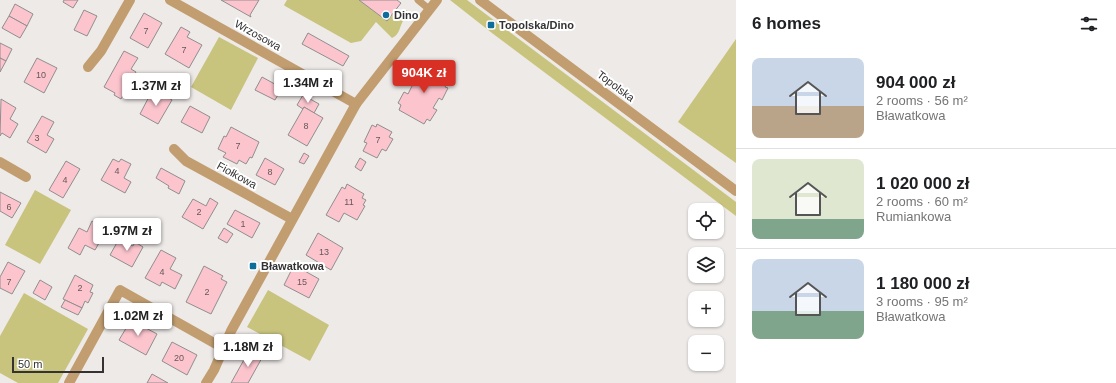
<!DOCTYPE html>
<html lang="en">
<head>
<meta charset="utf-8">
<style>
  :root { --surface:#fff; --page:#f6f6f6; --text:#202124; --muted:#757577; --line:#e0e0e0; --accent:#d93025 }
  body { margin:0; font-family:Helvetica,sans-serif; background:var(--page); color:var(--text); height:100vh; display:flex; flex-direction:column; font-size:15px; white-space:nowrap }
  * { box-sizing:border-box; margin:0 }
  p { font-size:13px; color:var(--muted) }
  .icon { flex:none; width:22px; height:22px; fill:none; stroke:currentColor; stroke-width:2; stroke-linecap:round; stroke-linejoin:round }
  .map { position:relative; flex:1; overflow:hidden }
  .drawer { display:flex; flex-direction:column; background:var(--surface); width:380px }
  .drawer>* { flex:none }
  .buttons { position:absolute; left:688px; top:203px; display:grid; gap:8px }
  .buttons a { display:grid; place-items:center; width:36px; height:36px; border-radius:8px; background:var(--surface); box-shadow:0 1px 3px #0004; font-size:20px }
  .scale { position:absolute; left:12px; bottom:10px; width:92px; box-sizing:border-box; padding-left:4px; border:2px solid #343232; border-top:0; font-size:11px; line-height:14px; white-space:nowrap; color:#343232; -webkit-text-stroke:3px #fff; paint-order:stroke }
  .price { position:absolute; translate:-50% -34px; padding:0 9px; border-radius:4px; background:#fff; color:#222; font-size:13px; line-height:26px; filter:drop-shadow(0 1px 2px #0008) }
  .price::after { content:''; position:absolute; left:50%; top:24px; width:12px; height:9px; margin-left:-6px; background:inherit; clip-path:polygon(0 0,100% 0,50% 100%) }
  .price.on { background:var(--accent); color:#fff }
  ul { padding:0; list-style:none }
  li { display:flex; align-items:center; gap:12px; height:100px; padding:0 16px }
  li+li { border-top:1px solid var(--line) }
  li span { display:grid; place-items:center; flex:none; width:112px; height:80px; border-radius:8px; color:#555 }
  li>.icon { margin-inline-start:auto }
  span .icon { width:48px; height:48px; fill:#fffc; stroke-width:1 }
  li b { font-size:17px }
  h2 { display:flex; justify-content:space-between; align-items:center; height:48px; padding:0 16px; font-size:17px }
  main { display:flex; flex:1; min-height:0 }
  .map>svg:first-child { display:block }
  .green { fill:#c8c37d }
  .building { fill:#fcc5ce; stroke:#918d8e }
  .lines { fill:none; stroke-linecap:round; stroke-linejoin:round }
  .service { stroke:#c19d70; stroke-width:7 }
  .minor { stroke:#c19d70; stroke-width:10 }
  .tertiary { stroke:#c19d70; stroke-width:10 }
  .poi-dot { fill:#0f6d9b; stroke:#fff; stroke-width:1.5 }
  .labels { text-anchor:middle; stroke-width:4; stroke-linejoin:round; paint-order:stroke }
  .number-label { font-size:9px; fill:#665759 }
  .poi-label { font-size:11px; font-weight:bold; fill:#343232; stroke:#fff; text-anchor:start }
  .street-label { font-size:11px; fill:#343232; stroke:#fff }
</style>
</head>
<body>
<main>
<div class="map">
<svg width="736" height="383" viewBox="0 0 736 383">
  <rect width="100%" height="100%" fill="#eeeae8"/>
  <!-- green -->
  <g class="green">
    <path d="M287,0h72l28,21 9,-12 7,5 3,-4 4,3c-2,2 -5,5 -7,8 -4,7 -3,13 -11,17l-16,-16 -15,19 -10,2 -66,-37 -1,-1z"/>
    <polygon points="450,0 467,0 736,202 736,216 492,33"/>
    <polygon points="219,37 258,58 231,110 191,87"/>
    <polygon points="736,39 736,163 678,122"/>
    <polygon points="35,190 71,210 40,264 5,245"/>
    <polygon points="268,290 329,325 310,361 247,327"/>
    <polygon points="24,293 88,329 58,383 18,383 0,373 0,336"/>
  </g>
  <!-- building -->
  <g class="building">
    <polygon points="64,0 78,0 73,8 63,2"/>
    <polygon points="221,0 259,0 250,15 251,17"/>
    <polygon points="359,0 397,0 401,3 387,21"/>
    <polygon points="15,4 33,14 27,26 9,16"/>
    <polygon points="84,10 97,16 87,36 74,30"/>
    <polygon points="144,13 162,23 148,48 130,38"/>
    <polygon points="9,16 27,26 20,38 2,28"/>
    <polygon points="181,27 190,32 187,37 202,45 189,68 165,54"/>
    <polygon points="308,33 349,56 343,66 302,44"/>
    <polygon points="0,43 12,49 6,61 0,58"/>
    <polygon points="124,51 138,58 131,69 136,72 121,99 114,95 115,93 104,87"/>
    <polygon points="0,58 6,61 0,72"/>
    <polygon points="37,58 57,68 44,93 24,82"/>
    <polygon points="429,63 448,74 445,80 448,82 445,87 448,88 442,100 439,98 433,108 437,110 430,121 427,119 424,124 399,110 401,105 398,103 404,92 408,94 413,84 410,82 416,71 419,72 422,68 425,69"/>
    <polygon points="262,77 282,88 275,100 255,90"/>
    <polygon points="153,89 172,100 158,124 140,114"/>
    <polygon points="303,95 319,104 314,113 304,107 303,109 297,105"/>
    <polygon points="1,99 16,108 10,119 18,124 10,138 2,133 0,136"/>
    <polygon points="190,106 210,117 202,133 181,122"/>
    <polygon points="304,107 323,118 307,146 288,135"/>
    <polygon points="42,116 54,122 47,135 54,139 46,153 27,142"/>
    <polygon points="377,124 392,132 389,137 393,139 386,151 382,149 377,158 363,151 367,143 364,142 372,125 376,127"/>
    <polygon points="231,127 259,142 252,158 250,157 246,164 239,160 237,164 223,157 226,153 218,149 224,136 226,137"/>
    <polygon points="304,153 309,156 304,164 299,162"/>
    <polygon points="265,158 284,169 275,185 256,175"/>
    <polygon points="360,158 366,162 361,171 355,167"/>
    <polygon points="113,159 119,162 121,159 131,164 124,178 131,182 125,193 101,180"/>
    <polygon points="66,161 80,169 63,198 49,190"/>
    <polygon points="161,168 185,181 179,194 168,188 169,186 156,178"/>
    <polygon points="347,184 364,194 362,198 366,200 363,205 365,206 357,220 344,213 339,222 326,215 342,187 345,189"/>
    <polygon points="0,192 21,203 12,218 0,211"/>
    <polygon points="210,198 218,203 203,229 182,217 193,199 206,206"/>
    <polygon points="235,210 260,223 252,238 227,224"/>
    <polygon points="92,221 107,229 95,250 85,245 80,255 68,248 79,228 87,232"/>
    <polygon points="224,228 233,234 227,243 218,238"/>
    <polygon points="318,233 343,248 331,270 306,255"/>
    <polygon points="119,239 133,246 135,242 143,247 132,267 110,255"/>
    <polygon points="161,250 176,258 170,269 182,275 175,289 162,282 160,286 145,278"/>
    <polygon points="8,262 25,271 12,294 0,288 0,277"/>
    <polygon points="294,265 319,279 309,298 284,285"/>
    <polygon points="204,266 223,276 221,279 227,282 211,314 186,302"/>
    <polygon points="75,275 93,285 90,292 93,293 88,303 85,301 82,308 63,299"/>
    <polygon points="40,280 52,287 45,300 33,293"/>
    <polygon points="65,300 82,308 78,315 61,307"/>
    <polygon points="131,320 157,334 146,355 119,340"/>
    <polygon points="172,342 197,355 187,375 162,361"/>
    <polygon points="250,349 263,356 248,383 231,383"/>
    <polygon points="152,374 168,383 147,383"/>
  </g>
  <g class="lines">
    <!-- service -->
    <polyline class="service" points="418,0 429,9"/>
    <!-- minor -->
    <g class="minor">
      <polyline points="170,0 356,104"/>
      <polyline points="88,67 101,51 130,0"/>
      <polyline points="174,149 186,161 292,219"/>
      <polyline points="0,162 26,177"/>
      <polyline points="69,383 120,290 223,348"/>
      <polyline points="206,383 214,370 231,331 356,104 437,0"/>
    </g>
    <!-- tertiary -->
    <polyline class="tertiary" points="480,0 736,191"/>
  </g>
  <!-- markers -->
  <g class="poi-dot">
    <circle cx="386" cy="15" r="4"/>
    <rect x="487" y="21" width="8" height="8" rx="2"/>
    <rect x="249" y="262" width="8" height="8" rx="2"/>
  </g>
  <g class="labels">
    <!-- number labels -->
    <g class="number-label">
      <text x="146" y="34">7</text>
      <text x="184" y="53">7</text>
      <text x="41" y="78">10</text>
      <text x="306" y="129">8</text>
      <text x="37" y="141">3</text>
      <text x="378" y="143">7</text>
      <text x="238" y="149">7</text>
      <text x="117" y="174">4</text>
      <text x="270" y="175">8</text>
      <text x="65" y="183">4</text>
      <text x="349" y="205">11</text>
      <text x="9" y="210">6</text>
      <text x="199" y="215">2</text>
      <text x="243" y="227">1</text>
      <text x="324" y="255">13</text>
      <text x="162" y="275">4</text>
      <text x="9" y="285">7</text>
      <text x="302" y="285">15</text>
      <text x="80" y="291">2</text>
      <text x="207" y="295">2</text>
      <text x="179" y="361">20</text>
    </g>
    <!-- poi labels -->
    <g class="poi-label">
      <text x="394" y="19">Dino</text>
      <text x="499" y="29">Topolska/Dino</text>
      <text x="261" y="270">Bławatkowa</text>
    </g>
    <!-- street labels -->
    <g class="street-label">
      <text transform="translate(258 35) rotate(29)" y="4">Wrzosowa</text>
      <text transform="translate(616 86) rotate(37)" y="4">Topolska</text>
      <text transform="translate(237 175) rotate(29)" y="4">Fiołkowa</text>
    </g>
  </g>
</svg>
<div class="buttons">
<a><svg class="icon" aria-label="locate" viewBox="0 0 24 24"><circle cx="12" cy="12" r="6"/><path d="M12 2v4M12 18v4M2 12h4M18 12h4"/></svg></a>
<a><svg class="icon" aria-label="layers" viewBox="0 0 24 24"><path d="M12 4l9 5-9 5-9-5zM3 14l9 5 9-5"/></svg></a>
<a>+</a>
<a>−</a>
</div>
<div class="scale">50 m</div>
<b class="price on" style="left:424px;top:94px">904K zł</b>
<b class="price" style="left:308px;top:104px">1.34M zł</b>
<b class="price" style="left:156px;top:107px">1.37M zł</b>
<b class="price" style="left:127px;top:252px">1.97M zł</b>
<b class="price" style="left:138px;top:337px">1.02M zł</b>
<b class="price" style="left:248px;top:368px">1.18M zł</b>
</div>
<section class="drawer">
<h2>6 homes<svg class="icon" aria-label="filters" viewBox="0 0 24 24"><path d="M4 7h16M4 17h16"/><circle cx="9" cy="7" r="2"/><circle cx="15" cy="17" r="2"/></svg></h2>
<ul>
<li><span style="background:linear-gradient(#c9d6e8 60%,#b9a48a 0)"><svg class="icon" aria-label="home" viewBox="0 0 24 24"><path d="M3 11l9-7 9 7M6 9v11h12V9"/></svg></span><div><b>904 000 zł</b><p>2 rooms · 56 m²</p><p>Bławatkowa</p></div></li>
<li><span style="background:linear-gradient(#dfe7d0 75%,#7fa58c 0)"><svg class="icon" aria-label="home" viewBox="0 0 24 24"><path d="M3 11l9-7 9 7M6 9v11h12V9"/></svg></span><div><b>1 020 000 zł</b><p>2 rooms · 60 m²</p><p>Rumiankowa</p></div></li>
<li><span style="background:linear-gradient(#c9d6e8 65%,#7fa58c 0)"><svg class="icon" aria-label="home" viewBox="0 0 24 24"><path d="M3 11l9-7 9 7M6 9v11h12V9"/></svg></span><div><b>1 180 000 zł</b><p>3 rooms · 95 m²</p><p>Bławatkowa</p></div></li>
</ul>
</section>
</main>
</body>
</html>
